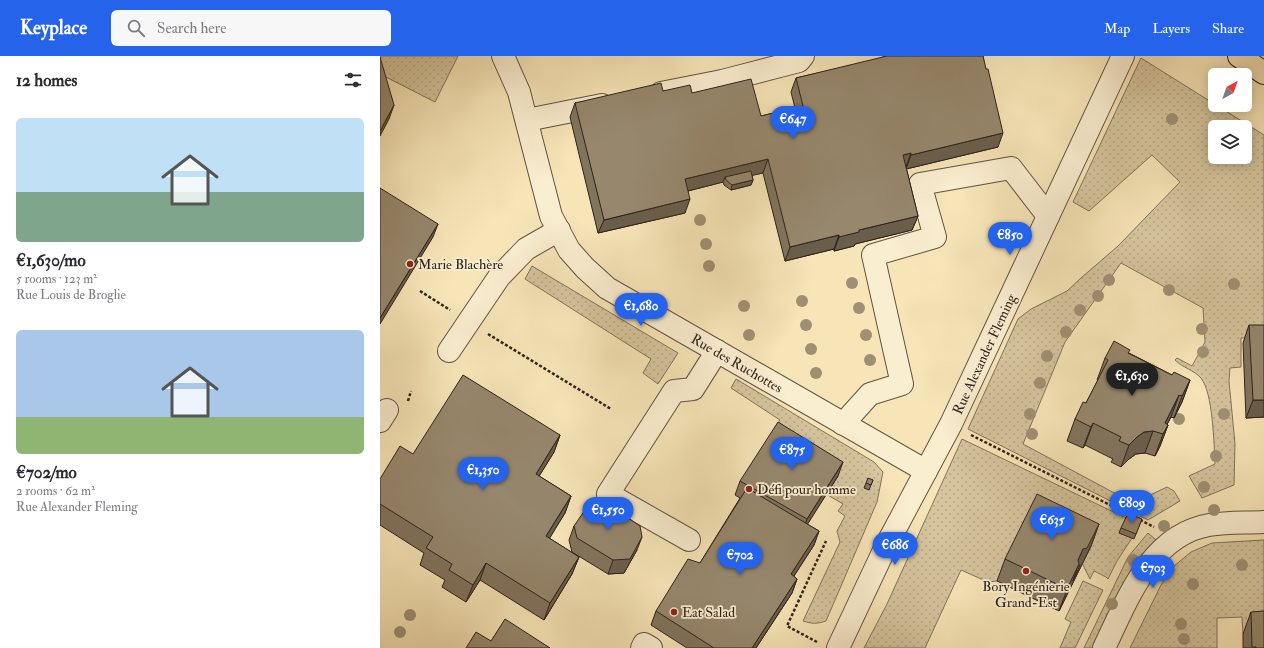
<!DOCTYPE html>
<html lang="en">
<head>
<meta charset="utf-8">
<style>
  :root { --surface:#fff; --page:#f7f7f7; --text:#2b2b33; --muted:#7c7c81; --accent:#2563eb }
  body { margin:0; font-family:"IM FELL Double Pica",serif; background:var(--page); color:var(--text); height:100vh; display:flex; flex-direction:column; font-size:15px; white-space:nowrap }
  * { box-sizing:border-box; margin:0 }
  p { font-size:13px; color:var(--muted) }
  .icon { flex:none; width:22px; height:22px; fill:none; stroke:currentColor; stroke-width:2; stroke-linecap:round; stroke-linejoin:round }
  .map { position:relative; flex:1; overflow:hidden }
  .details { display:flex; flex-direction:column; background:var(--surface); width:380px }
  .details>* { flex:none }
  .needle { width:26px; rotate:40deg }
  .fabs { position:absolute; left:828px; top:12px; display:grid; gap:8px }
  .fabs a { display:grid; place-items:center; width:44px; height:44px; border-radius:6px; background:var(--surface); box-shadow:0 2px 10px #0003; font-size:20px }
  .price { position:absolute; translate:-50% -34px; padding:0 9px; border-radius:14px; background:var(--accent); color:#fff; font-size:13px; line-height:26px; filter:drop-shadow(0 1px 2px #0008) }
  .price::after { content:''; position:absolute; left:50%; top:24px; width:12px; height:9px; margin-left:-6px; background:inherit; clip-path:polygon(0 0,100% 0,50% 100%) }
  .price.active { background:#222; color:#fff }
  ul { padding:0; list-style:none }
  li { display:grid; align-content:center; gap:8px; height:212px; padding:0 16px }
  li span { display:grid; place-items:center; height:124px; border-radius:6px; color:#555 }
  li>.icon { margin-inline-start:auto }
  span .icon { width:72px; height:72px; fill:#fffc; stroke-width:1 }
  li b { font-size:17px }
  h2 { display:flex; justify-content:space-between; align-items:center; height:48px; padding:0 16px; font-size:17px }
  header { display:flex; align-items:center; gap:24px; box-sizing:border-box; height:56px; padding:0 20px; background:var(--accent); color:#fff }
  header strong { font-size:19px }
  nav { display:flex; gap:22px; margin-inline-start:auto; font-size:14px }
  .search { width:280px; height:36px; background:var(--page); display:flex; align-items:center; gap:10px; box-sizing:border-box; padding:0 14px; border-radius:6px; color:var(--muted); font-size:15px }
  main { display:flex; flex:1; min-height:0 }
  .map>svg:first-child { display:block }
  .green { fill:url(#green-dots); stroke:#81735c; fill-rule:evenodd }
  .lines { fill:none; stroke-linecap:round; stroke-linejoin:round }
  .minor-casing { stroke:#605343; stroke-width:24 }
  .highway-casing { stroke:#2d221c; stroke-width:24 }
  .path { stroke:#2d221c; stroke-width:2.5; stroke-dasharray:3 2; stroke-linecap:butt }
  .minor { stroke:#faeed0; stroke-width:22 }
  .highway { stroke:#f7e5b7; stroke-width:22 }
  .tree { fill:#9f9073 }
  .wall { fill:#81745e; stroke:#2d221c }
  .shaded-wall { fill:#695e4c; stroke:#2d221c }
  .building { fill:#96876d; stroke:#2d221c }
  .poi-dot { fill:#8f2418; stroke:#faeed0; stroke-width:1.5 }
  .labels { text-anchor:middle; stroke-width:3.5; stroke-linejoin:round; paint-order:stroke }
  .poi-label { font-size:14px; fill:#2d221c; stroke:#faeed0; text-anchor:start }
  .street-label { font-size:14px; fill:#2d221c; stroke:#faeed0 }
</style>
</head>
<body>
<header>
<strong>Keyplace</strong>
<div class="search"><svg class="icon" aria-label="search" viewBox="0 0 24 24"><circle cx="10" cy="10" r="6"/><path d="M15 15l6 6"/></svg>Search here</div>
<nav><a>Map</a><a>Layers</a><a>Share</a></nav>
</header>
<main>
<section class="details">
<h2>12 homes<svg class="icon" aria-label="filters" viewBox="0 0 24 24"><path d="M4 7h16M4 17h16"/><circle cx="9" cy="7" r="2"/><circle cx="15" cy="17" r="2"/></svg></h2>
<ul>
<li><span style="background:linear-gradient(#bfe0f5 60%,#7fa58c 0)"><svg class="icon" aria-label="home" viewBox="0 0 24 24"><path d="M3 11l9-7 9 7M6 9v11h12V9"/></svg></span><div><b>€1,630/mo</b><p>5 rooms · 123 m²</p><p>Rue Louis de Broglie</p></div></li>
<li><span style="background:linear-gradient(#a9c7e8 70%,#8fb573 0)"><svg class="icon" aria-label="home" viewBox="0 0 24 24"><path d="M3 11l9-7 9 7M6 9v11h12V9"/></svg></span><div><b>€702/mo</b><p>2 rooms · 62 m²</p><p>Rue Alexander Fleming</p></div></li>
</ul>
</section>
<div class="map">
<svg width="884" height="592" viewBox="0 0 884 592">
  <defs>
    <pattern id="green-dots" width="8" height="8" patternUnits="userSpaceOnUse"><rect width="8" height="8" fill="#d5c49d"/><path d="M2 2h.1M6 6h.1" fill="none" stroke="#b7a887" stroke-width="1.8" stroke-linecap="round"/></pattern>
  </defs>
  <rect width="100%" height="100%" fill="#f7e5b7"/>
  <filter id="stains"><feTurbulence type="fractalNoise" baseFrequency=".005" numOctaves="4"/><feColorMatrix values="0 0 0 0 .2 0 0 0 0 .09 0 0 0 0 .02 0 0 0 .5 -.17"/></filter>
  <radialGradient id="worn" r=".72"><stop offset=".6" stop-color="#630" stop-opacity="0"/><stop offset="1" stop-color="#630" stop-opacity=".3"/></radialGradient>
  <!-- green -->
  <g class="green">
    <polygon points="0,0 78,0 55,46 0,18"/>
    <path d="M761,2l123,77v202l-23,1v29l-11,1 -1,13 6,63 -1,41 -32,13 -13,-22 26,-12c-1,-20 -2,-71 -14,-86 -7,-8 -18,-10 -26,-18l2,-2 15,8 13,-24 -2,-34 -82,-45 -56,79 -42,102 110,59 34,-16 7,4 6,10 -32,19 -180,-91 50,-110 13,-10 36,-18 14,-13 37,-32 62,-64 -28,-27 -63,56 -16,-9zM835,71h30v30h-30z"/>
    <polygon points="152,210 298,297 278,328 263,317 271,303 145,223"/>
    <path d="M356,323l138,83 9,10 -6,30 -51,119c-9,3 -14,3 -23,0l37,-79 -3,-11 8,-15 -7,-5 5,-7 -17,-10 12,-18 -67,-42 9,-14 -49,-32z"/>
    <polygon points="582,383 746,462 739,477 752,482 737,505 728,523 726,521 714,515 710,523 702,507 711,490 617,525 608,526 581,514 545,592 484,592 507,548"/>
    <polygon points="768,477 776,484 757,507 715,592 704,592 748,501"/>
    <polygon points="884,484 884,577 863,578 862,561 837,562 837,592 750,592 781,529 794,510 811,496 832,487"/>
    <polygon points="703,525 723,534 695,592 680,592 691,566 685,563"/>
  </g>
  <g class="lines">
    <defs>
      <g id="minor">
        <polyline points="123,0 139,36 171,160 189,194 205,212 227,232 546,415"/>
        <polyline points="281,37 342,25 419,5 423,0"/>
        <polyline points="147,64 222,49"/>
        <polyline points="69,295 119,221 146,193 179,174"/>
        <polyline points="0,365 7,354"/>
        <polyline points="463,368 490,338 522,328 493,199 555,181 540,128 631,112 668,160"/>
        <polyline points="309,484 228,438 294,335 313,333 337,295"/>
        <polyline points="262,592 264,588 271,592"/>
        <polyline points="458,592 506,490 571,368 743,0"/>
        <path d="M724,592c23,-47 46,-113 105,-123 18,-3 37,-2 55,-3"/>
      </g>
      <polyline id="highway" points="859,0 884,17"/>
    </defs>
    <!-- minor casing -->
    <use href="#minor" class="minor-casing"/>
    <!-- highway casing -->
    <use href="#highway" class="highway-casing"/>
    <!-- path -->
    <g class="path">
      <polyline points="40,235 70,254"/>
      <polyline points="108,278 231,353"/>
      <polyline points="28,345 31,335"/>
      <polyline points="591,379 750,459"/>
      <polyline points="760,464 774,471"/>
      <polyline points="437,586 407,570 446,485"/>
    </g>
    <!-- minor -->
    <use href="#minor" class="minor"/>
    <!-- highway -->
    <use href="#highway" class="highway"/>
  </g>
  <!-- trees -->
  <g class="tree">
    <circle cx="792" cy="63" r="6"/>
    <circle cx="320" cy="164" r="6"/>
    <circle cx="326" cy="188" r="6"/>
    <circle cx="329" cy="210" r="6"/>
    <circle cx="729" cy="224" r="6"/>
    <circle cx="472" cy="227" r="6"/>
    <circle cx="854" cy="228" r="6"/>
    <circle cx="789" cy="234" r="6"/>
    <circle cx="718" cy="240" r="6"/>
    <circle cx="422" cy="245" r="6"/>
    <circle cx="364" cy="250" r="6"/>
    <circle cx="479" cy="252" r="6"/>
    <circle cx="700" cy="254" r="6"/>
    <circle cx="426" cy="269" r="6"/>
    <circle cx="822" cy="273" r="6"/>
    <circle cx="686" cy="276" r="6"/>
    <circle cx="369" cy="279" r="6"/>
    <circle cx="486" cy="279" r="6"/>
    <circle cx="431" cy="293" r="6"/>
    <circle cx="823" cy="296" r="6"/>
    <circle cx="667" cy="300" r="6"/>
    <circle cx="490" cy="304" r="6"/>
    <circle cx="436" cy="317" r="6"/>
    <circle cx="660" cy="327" r="6"/>
    <circle cx="650" cy="358" r="6"/>
    <circle cx="844" cy="358" r="6"/>
    <circle cx="799" cy="363" r="6"/>
    <circle cx="652" cy="378" r="6"/>
    <circle cx="836" cy="400" r="6"/>
    <circle cx="824" cy="431" r="6"/>
    <circle cx="834" cy="454" r="6"/>
    <circle cx="784" cy="470" r="6"/>
    <circle cx="753" cy="504" r="6"/>
    <circle cx="862" cy="509" r="6"/>
    <circle cx="813" cy="528" r="6"/>
    <circle cx="732" cy="548" r="6"/>
    <circle cx="30" cy="559" r="6"/>
    <circle cx="801" cy="568" r="6"/>
    <circle cx="20" cy="576" r="6"/>
    <circle cx="804" cy="583" r="6"/>
  </g>
  <!-- wall -->
  <g class="wall">
    <polygon points="503,0 603,0 618,91 526,113 526,111 538,160 532,174 475,188 474,190 454,195 454,193 405,205 383,117 372,119 373,124 371,129 351,134 344,129 343,126 308,135 305,157 218,177 190,61 195,47 283,35 312,37 381,60 415,52 411,36 416,22 503,2"/>
    <polygon points="869,269 884,361 866,362 863,287"/>
    <polygon points="749,297 792,319 810,324 802,346 794,362 791,361 787,368 788,369 780,390 775,400 765,397 756,398 749,403 741,411 731,406 733,403 705,389 703,392 687,385 695,363 706,347 718,324 717,324 725,302"/>
    <polygon points="180,379 174,396 159,420 191,440 185,457 169,482 199,501 192,518 164,564 100,524 86,546 62,531 65,524 40,509 44,497 0,469 0,423"/>
    <polygon points="458,420 427,468 439,475 434,489 414,520 417,523 412,537 376,592 307,592 271,569 276,555 320,507 360,442 355,439 360,425"/>
    <polygon points="493,424 489,434 484,432 486,427"/>
    <polygon points="762,463 754,483 739,477 741,472"/>
    <polygon points="719,468 711,490 679,555 617,525 625,503"/>
    <polygon points="194,470 257,494 244,517 228,518 192,496 189,484"/>
    <polygon points="871,556 884,592 863,592 863,578"/>
  </g>
  <!-- shaded-wall -->
  <g class="shaded-wall">
    <polygon points="14,49 9,63 0,80 0,75"/>
    <polygon points="623,77 618,91 526,113 531,99"/>
    <polygon points="531,97 526,111 518,113 523,99"/>
    <polygon points="388,103 383,117 348,125 345,121 343,126 300,137 305,123"/>
    <polygon points="373,124 371,129 351,134 352,129"/>
    <polygon points="310,143 305,157 218,177 224,164"/>
    <polygon points="538,160 532,174 475,188 474,190 454,195 459,181 479,174"/>
    <polygon points="58,168 53,181 0,268 0,262"/>
    <polygon points="459,179 454,193 405,205 410,191"/>
    <polygon points="810,324 802,346 794,362 802,340"/>
    <polygon points="799,339 791,361 782,378 785,367"/>
    <polygon points="873,344 884,344 884,361 866,362"/>
    <polygon points="713,367 705,389 703,392 711,371"/>
    <polygon points="788,369 780,390 775,400 783,378"/>
    <polygon points="773,375 765,397 756,398 749,403 741,411 749,389 757,381 764,376"/>
    <polygon points="180,379 174,396 150,435 156,418"/>
    <polygon points="463,406 458,420 422,477 427,463"/>
    <polygon points="191,440 185,457 160,498 166,480"/>
    <polygon points="719,468 711,490 679,555 698,504 703,493"/>
    <polygon points="439,475 434,489 406,532 411,518"/>
    <polygon points="262,481 257,494 244,517 228,518 233,504"/>
    <polygon points="199,501 192,518 164,564 170,547"/>
    <polygon points="106,507 100,524 86,546 93,529"/>
    <polygon points="417,523 412,537 376,592 372,592"/>
  </g>
  <!-- building -->
  <g class="building">
    <polygon points="507,0 603,0 606,13 608,13 623,77 531,99 531,97 523,99 538,160 479,174 479,176 459,181 459,179 410,191 388,103 305,123 310,143 224,164 195,47 281,27 283,35 310,29 312,37 371,23 381,60 423,50 416,22"/>
    <polygon points="0,1 14,49 0,75"/>
    <polygon points="371,115 373,124 352,129 346,124 345,121"/>
    <polygon points="0,132 58,168 0,262"/>
    <polygon points="869,269 884,269 884,344 873,344"/>
    <polygon points="734,285 750,294 748,297 792,319 794,316 810,324 802,340 799,339 785,367 788,369 783,378 773,375 764,376 757,381 749,389 739,385 741,381 713,367 711,371 695,363 703,346 706,347 728,304 725,302"/>
    <polygon points="83,319 180,379 156,418 191,440 166,480 199,501 170,547 106,507 93,529 69,514 72,508 46,492 53,481 0,448 0,423 20,390 33,398"/>
    <polygon points="398,366 463,406 427,463 360,425"/>
    <polygon points="488,422 493,424 491,429 486,427"/>
    <polygon points="367,432 439,475 411,518 417,523 372,592 334,592 276,555 308,503 320,507"/>
    <polygon points="657,438 719,468 707,492 703,493 698,504 699,508 687,533 625,503"/>
    <polygon points="223,445 260,470 262,481 250,503 233,504 197,482 194,470 209,448"/>
    <polygon points="748,457 762,463 756,478 741,472"/>
    <polygon points="700,509 693,525 698,510"/>
    <polygon points="884,555 884,592 876,592 876,591 872,591 871,556"/>
    <polygon points="125,563 170,592 86,592 96,576 111,585"/>
  </g>
  <!-- markers -->
  <g class="poi-dot">
    <circle cx="30" cy="208" r="4"/>
    <circle cx="369" cy="433" r="4"/>
    <circle cx="646" cy="515" r="4"/>
    <circle cx="294" cy="556" r="4"/>
  </g>
  <g class="labels">
    <!-- poi labels -->
    <g class="poi-label">
      <text x="38" y="213">Marie Blachère</text>
      <text x="377" y="438">Défi pour homme</text>
      <text x="646" y="535" text-anchor="middle">Bory Ingénierie<tspan x="646" dy="16">Grand-Est</tspan></text>
      <text x="302" y="561">Eat Salad</text>
    </g>
    <!-- street labels -->
    <g class="street-label">
      <text transform="translate(604 298) rotate(-65)" y="5">Rue Alexander Fleming</text>
      <text transform="translate(357 307) rotate(30)" y="5">Rue des Ruchottes</text>
    </g>
  </g>
  <rect width="100%" height="100%" filter="url(#stains)"/>
  <rect width="100%" height="100%" fill="url(#worn)"/>
</svg>
<div class="fabs">
<a><svg class="needle" viewBox="-14 -14 28 28"><path d="M0-13l5 13h-10z" fill="#e53935"/><path d="M0 13l5-13h-10z" fill="#7c7c81"/></svg></a>
<a><svg class="icon" aria-label="layers" viewBox="0 0 24 24"><path d="M12 4l9 5-9 5-9-5zM3 14l9 5 9-5"/></svg></a>
</div>
<b class="price" style="left:413px;top:84px">€647</b>
<b class="price" style="left:630px;top:200px">€850</b>
<b class="price" style="left:261px;top:271px">€1,680</b>
<b class="price active" style="left:752px;top:341px">€1,630</b>
<b class="price" style="left:412px;top:415px">€875</b>
<b class="price" style="left:103px;top:435px">€1,350</b>
<b class="price" style="left:752px;top:468px">€809</b>
<b class="price" style="left:228px;top:475px">€1,550</b>
<b class="price" style="left:672px;top:485px">€635</b>
<b class="price" style="left:515px;top:510px">€686</b>
<b class="price" style="left:360px;top:520px">€702</b>
<b class="price" style="left:773px;top:533px">€703</b>
</div>
</main>
</body>
</html>
